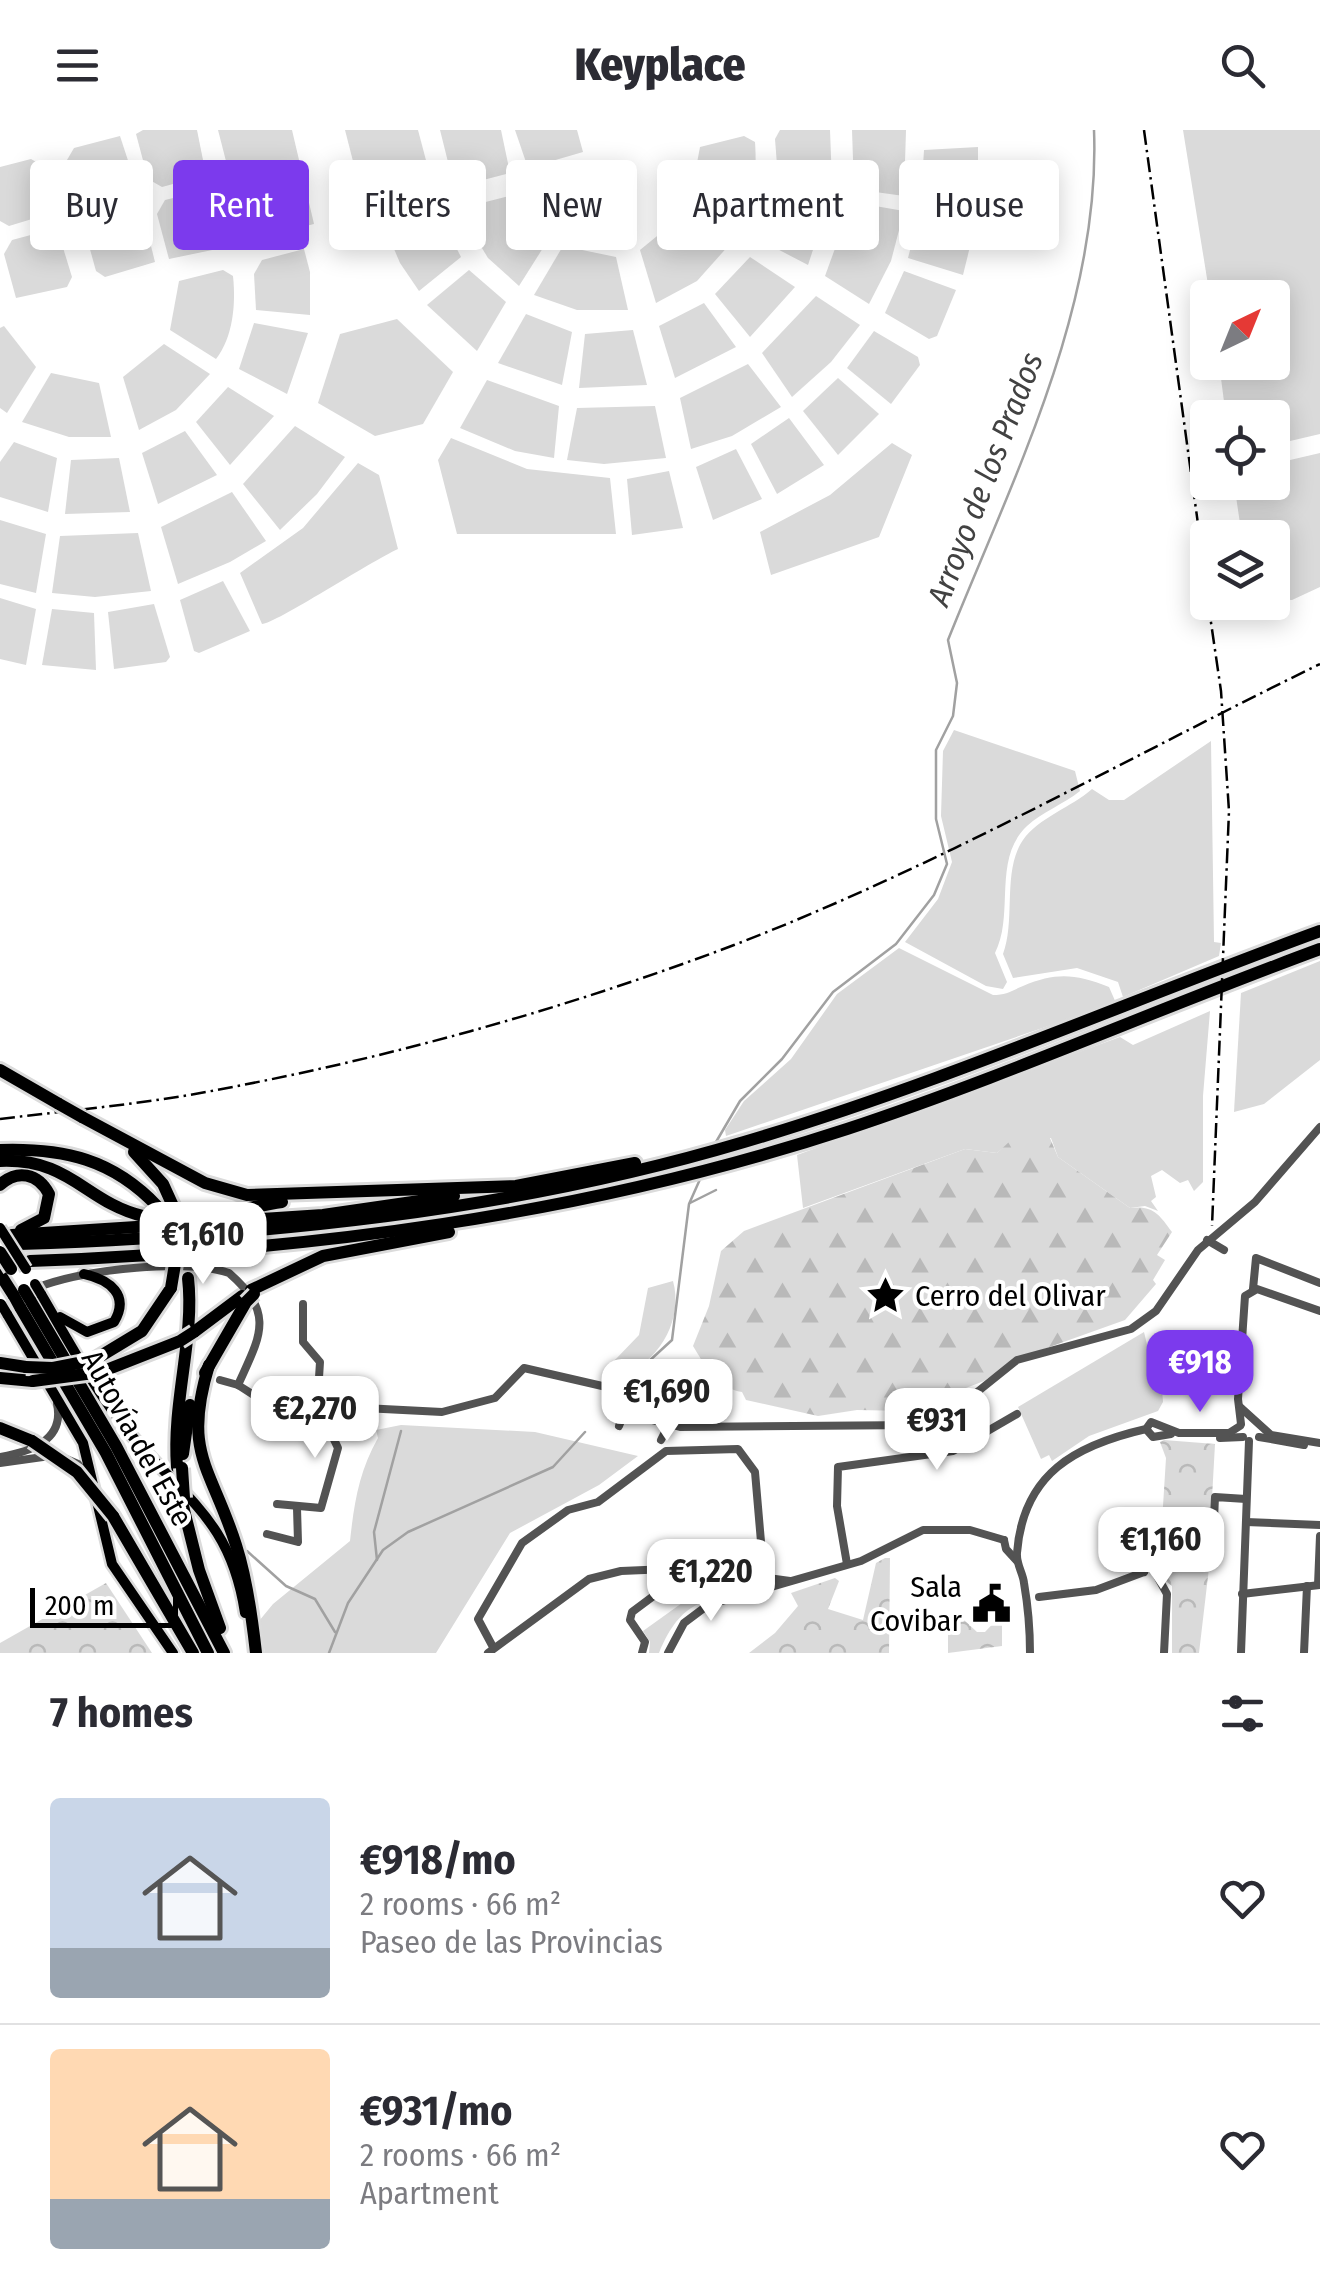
<!DOCTYPE html>
<html lang="en">
<head>
<meta charset="utf-8">
<style>
  :root { --surface:#fff; --page:#f2f2f3; --text:#2b2b33; --muted:#7c7c81; --line:#e1e1e2; --accent:#7c3aed }
  body { margin:0; font-family:"Fira Sans Condensed",sans-serif; background:var(--page); color:var(--text); height:100vh; display:flex; flex-direction:column; font-size:38px; white-space:nowrap }
  * { box-sizing:border-box; margin:0 }
  p { font-size:32px; color:var(--muted) }
  .icon { flex:none; width:55px; height:55px; fill:none; stroke:currentColor; stroke-width:2; stroke-linecap:round; stroke-linejoin:round }
  .map { position:relative; height:1523px; overflow:hidden }
  .panel { display:flex; flex-direction:column; background:var(--surface); flex:1 }
  .panel>* { flex:none }
  .hud { position:absolute; left:30px; top:30px; width:1260px; height:90px; display:flex; gap:20px }
  .needle { width:65px; rotate:43deg }
  .buttons { position:absolute; left:1190px; top:150px; display:grid; gap:20px }
  .buttons a { display:grid; place-items:center; width:100px; height:100px; border-radius:10px; background:var(--surface); box-shadow:0 5px 25px #0003; font-size:50px }
  .scale { position:absolute; left:30px; bottom:25px; width:148px; box-sizing:border-box; padding-left:10px; border:5px solid #000; border-top:0; font-size:28px; line-height:35px; white-space:nowrap; color:#000; -webkit-text-stroke:8px #fff; paint-order:stroke }
  .price { position:absolute; translate:-50% -85px; padding:0 22px; border-radius:20px; background:#fff; color:#222; font-size:32px; line-height:65px; filter:drop-shadow(0 2px 5px #0008) }
  .price::after { content:''; position:absolute; left:50%; top:60px; width:30px; height:22px; margin-left:-15px; background:inherit; clip-path:polygon(0 0,100% 0,50% 100%) }
  .price.on { background:var(--accent); color:#fff }
  ul { padding:0; list-style:none }
  li { display:flex; align-items:center; gap:30px; height:250px; padding:0 50px }
  li+li { border-top:2px solid var(--line) }
  li span { display:grid; place-items:center; flex:none; width:280px; height:200px; border-radius:10px; color:#555 }
  li>.icon { margin-inline-start:auto }
  span .icon { width:120px; height:120px; fill:#fffc; stroke-width:1 }
  li b { font-size:42px }
  h2 { display:flex; justify-content:space-between; align-items:center; height:120px; padding:0 50px; font-size:42px }
  .chip { padding:0 35px; border-radius:10px; background:var(--surface); box-shadow:0 5px 25px #0003; font-size:35px; line-height:90px }
  .chip.on { background:var(--accent); color:#fff }
  header { display:flex; justify-content:space-between; align-items:center; height:130px; padding:0 50px; background:var(--surface); font-size:45px; font-weight:800 }
  .map>svg:first-child { display:block }
  .green { fill:#dadada }
  .forest { fill:url(#forest-firs) }
  .park { fill:url(#park-crowns) }
  .lines { fill:none; stroke-linecap:round; stroke-linejoin:round }
  .stream { stroke:#a1a1a1; stroke-width:2.5 }
  .major-casing { stroke:#dbdbdb; stroke-width:15 }
  .highway-casing { stroke:#dbdbdb; stroke-width:18 }
  .minor { stroke:#535353; stroke-width:8 }
  .major { stroke:#000; stroke-width:10 }
  .highway { stroke:#000; stroke-width:12 }
  .rail { stroke:#000; stroke-width:2.5; stroke-dasharray:15 5 2.5 5; stroke-linecap:butt }
  .major-bridge-casing { stroke:#dbdbdb; stroke-width:15; stroke-linecap:butt }
  .highway-bridge-casing { stroke:#dbdbdb; stroke-width:18; stroke-linecap:butt }
  .major-bridge { stroke:#000; stroke-width:10 }
  .highway-bridge { stroke:#000; stroke-width:12 }
  .labels { text-anchor:middle; stroke-width:8; stroke-linejoin:round; paint-order:stroke }
  .poi-label { font-size:30px; fill:#000; stroke:#fff; text-anchor:start }
  .street-label { font-size:30px; fill:#000; stroke:#fff }
  .water-label { font-size:32px; font-style:italic; fill:#424242; stroke:#fff }
</style>
</head>
<body>
<header><svg class="icon" aria-label="menu" viewBox="0 0 24 24"><path d="M4 6h16M4 12h16M4 18h16"/></svg>Keyplace<svg class="icon" aria-label="search" viewBox="0 0 24 24"><circle cx="10" cy="10" r="6"/><path d="M15 15l6 6"/></svg></header>
<div class="map">
<svg width="1320" height="1523" viewBox="0 0 1320 1523">
  <defs>
    <pattern id="forest-firs" width="22" height="20" patternUnits="userSpaceOnUse" patternTransform="scale(2.5)"><rect width="22" height="20" fill="#dadada"/><path d="M5 1l3.5 6h-7zM16 11l3.5 6h-7z" fill="#b9b9b9"/></pattern>
    <pattern id="park-crowns" width="20" height="18" patternUnits="userSpaceOnUse" patternTransform="scale(2.5)"><rect width="20" height="18" fill="#dadada"/><path d="M2 6a3 3 0 1 1 6 0M12 15a3 3 0 1 1 6 0" fill="none" stroke="#b9b9b9"/></pattern>
  </defs>
  <rect width="100%" height="100%" fill="#fff"/>
  <!-- green -->
  <g class="green">
    <polygon points="143,0 197,0 206,45 162,57 148,49 136,4"/>
    <polygon points="218,0 292,0 314,94 256,108 244,101"/>
    <polygon points="345,0 418,0 432,53 425,65 365,78"/>
    <polygon points="501,0 510,43 464,55 452,48 440,0"/>
    <polygon points="515,0 577,0 583,22 528,38"/>
    <polygon points="780,0 830,0 832,53 778,48 775,9"/>
    <polygon points="852,0 906,0 904,66 854,59"/>
    <polygon points="1183,0 1320,0 1320,304 1273,315 1272,288 1226,287 1219,233 1272,232 1272,168 1210,167"/>
    <polygon points="120,6 135,52 126,66 82,78 67,30 74,18"/>
    <path d="M744,6l11,6c2,29 0,66 -18,88l-47,-30 10,-53z"/>
    <polygon points="978,17 978,74 921,68 924,20"/>
    <polygon points="31,29 43,36 55,82 9,96 0,91 0,37"/>
    <polygon points="210,59 224,106 217,119 169,129 157,84 165,70"/>
    <polygon points="775,61 829,71 808,135 760,110"/>
    <polygon points="513,65 548,110 519,156 488,128 463,87 470,76"/>
    <polygon points="852,72 904,81 891,131 869,174 825,146"/>
    <polygon points="130,79 144,88 155,132 105,147 96,141 83,94"/>
    <polygon points="920,82 976,92 963,145 908,128"/>
    <polygon points="684,84 730,114 697,151 656,173 640,120"/>
    <polygon points="430,86 444,94 461,127 419,161 400,133 386,100"/>
    <polygon points="57,98 72,147 67,157 16,168 4,124 12,110"/>
    <polygon points="563,116 616,127 628,180 577,180 534,165"/>
    <polygon points="304,119 310,142 310,185 256,180 254,144 262,130"/>
    <polygon points="750,127 795,157 750,207 715,164"/>
    <path d="M223,140l10,6c3,28 0,61 -17,83l-46,-29 9,-49z"/>
    <polygon points="469,140 506,172 477,221 427,175"/>
    <polygon points="904,141 956,160 937,206 929,209 885,183"/>
    <polygon points="816,166 860,195 831,232 792,267 762,223"/>
    <polygon points="704,173 736,217 675,248 659,196"/>
    <polygon points="526,184 572,202 562,255 498,233"/>
    <polygon points="397,189 453,242 423,294 375,306 318,273 340,204"/>
    <polygon points="254,193 308,203 287,264 239,239"/>
    <polygon points="4,196 36,237 7,283 0,278 0,198"/>
    <polygon points="633,200 647,255 579,258 585,204"/>
    <polygon points="874,201 918,227 920,235 891,274 847,238"/>
    <polygon points="164,214 210,244 176,280 139,300 123,247"/>
    <polygon points="748,234 781,277 732,306 691,319 680,268"/>
    <polygon points="51,243 99,253 111,307 69,307 22,292"/>
    <polygon points="838,248 879,284 838,325 803,281"/>
    <polygon points="487,250 559,276 554,328 515,321 460,298"/>
    <polygon points="228,257 274,286 230,335 196,292"/>
    <polygon points="655,276 666,328 604,334 567,330 577,278"/>
    <polygon points="789,288 824,335 777,364 751,314"/>
    <polygon points="295,296 345,327 317,364 280,400 243,354"/>
    <polygon points="185,301 217,345 158,374 142,323"/>
    <polygon points="451,308 527,339 610,348 616,404 457,404 438,330"/>
    <polygon points="14,312 57,328 48,382 0,367 0,332"/>
    <polygon points="892,313 912,325 879,407 771,445 760,402 830,365"/>
    <polygon points="736,319 762,369 713,390 696,337"/>
    <polygon points="1320,323 1320,457 1292,470 1273,469 1272,408 1242,407 1234,353 1272,352 1273,334"/>
    <polygon points="119,328 130,382 65,384 71,330"/>
    <path d="M358,333l21,12 19,74c-27,12 -123,75 -136,75l-22,-51 63,-45z"/>
    <polygon points="669,341 683,398 632,405 627,349"/>
    <polygon points="232,362 266,411 230,432 178,454 161,397"/>
    <polygon points="0,390 46,404 36,463 0,454"/>
    <polygon points="138,403 151,461 95,467 52,463 60,406"/>
    <polygon points="223,451 250,501 199,523 194,521 180,470"/>
    <polygon points="0,468 36,479 26,535 0,529"/>
    <polygon points="154,474 170,527 166,532 114,539 108,482"/>
    <polygon points="52,479 94,483 96,540 42,535"/>
    <path d="M954,600l121,41 5,20c-16,13 -38,21 -53,35 -35,33 -12,88 -32,127l12,29 -4,7 -17,-3 -81,-44 33,-43 14,-37 -11,-46 2,-65z"/>
    <path d="M1211,611l3,201 7,1 -2,13 -96,41 -5,-15 -41,-14 -64,10 -10,-24c13,-34 -1,-83 20,-114 15,-22 49,-33 69,-51l17,11h15z"/>
    <path d="M899,818l94,47c13,0 18,-4 30,-9 34,-14 52,-12 86,1l7,16 -390,133 -1,-6 19,-29 47,-42 46,-65z"/>
    <polygon points="1320,831 1320,930 1264,974 1234,982 1241,863"/>
    <polygon points="1210,881 1203,966 1203,1052 1194,1061 1188,1050 1180,1053 1162,1040 1151,1046 1156,1067 1151,1071 1158,1081 1145,1076 1130,1078 1058,1027 1051,1008 1009,1013 997,1023 965,1019 803,1078 797,1025 1120,907 1133,915"/>
    <path d="M673,1151c10,36 -11,77 -45,91l-14,-11 25,-26 9,-47z"/>
    <polygon points="1144,1202 1158,1260 1162,1260 1163,1272 1158,1281 1089,1306 1052,1331 1049,1325 1041,1329 1018,1277"/>
    <path d="M401,1295l134,7 103,24 -39,29 -89,48 -74,120h-171l-6,-32 14,-17 77,-63c4,-37 9,-70 28,-103l-2,-8z"/>
    <path d="M745,1443l7,3 -1,8c-48,20 -69,14 -92,69h-10l1,-11 -7,-11 53,-38 -9,-12 9,-6z"/>
  </g>
  <!-- forest -->
  <path class="forest" d="M1021,1001h26l11,26 72,51c23,-3 29,6 42,24l-15,23 8,5 -12,20 3,4 -31,36 -109,39 -32,22 -77,30 -50,-1 -39,6 -72,-16 -4,-8c-22,-3 -38,-27 -49,-46l16,-40 12,-55 23,-20 221,-82 32,4z"/>
  <!-- park -->
  <g class="park">
    <polygon points="1164,1310 1215,1314 1209,1422 1205,1426 1164,1428 1160,1424 1166,1328 1160,1312"/>
    <polygon points="885,1428 890,1428 889,1523 749,1523 775,1503 798,1476 791,1463 835,1448 839,1451 828,1479 863,1490 876,1433"/>
    <polygon points="1181,1435 1209,1438 1199,1523 1172,1523 1172,1456 1160,1447 1165,1438"/>
    <polygon points="106,1453 152,1523 0,1523 0,1513"/>
    <polygon points="1002,1484 1002,1516 948,1523 948,1488 962,1488 977,1502 985,1502"/>
  </g>
  <g class="lines">
    <!-- stream -->
    <g class="stream">
      <path d="M716,1012l24,-41 42,-42 51,-67 63,-48 38,-49 13,-31 -11,-45v-69l17,-34 4,-33 -9,-43c64,-160 153,-334 146,-510"/>
      <polyline points="690,1073 716,1060"/>
      <polyline points="623,1255 672,1210 689,1074 701,1047"/>
      <polyline points="247,1421 286,1456 315,1469 335,1502"/>
      <polyline points="377,1430 374,1402 401,1301"/>
      <polyline points="329,1523 348,1473 383,1420 408,1402 553,1337 585,1302"/>
    </g>
    <defs>
      <g id="major">
        <path d="M41,1164c28,48 55,99 91,142 54,64 99,85 113,177"/>
        <polyline points="7,1184 83,1313 112,1434 173,1523"/>
        <path d="M60,1187l27,15 27,-10c16,-27 -4,-42 -30,-48"/>
      </g>
      <g id="highway">
        <polyline points="0,940 59,974"/>
        <polyline points="82,987 205,1053 247,1065 516,1056 635,1033"/>
        <path d="M0,1020c64,-2 113,9 158,57"/>
        <polyline points="134,1022 163,1054 173,1076"/>
        <path d="M0,1031c71,-3 85,41 143,55 43,10 96,-8 139,-14"/>
        <path d="M0,1055c17,-16 38,-12 49,9l-5,24 -23,12"/>
        <polyline points="12,1105 323,1085 454,1066"/>
        <path d="M19,1114c245,-8 490,-32 725,-102 197,-58 384,-141 576,-211"/>
        <path d="M30,1131c278,-10 552,-45 817,-132 160,-53 315,-122 473,-180"/>
        <polyline points="0,1144 14,1166"/>
        <polyline points="251,1160 323,1126 449,1102"/>
        <polyline points="30,1170 116,1316 224,1523"/>
        <polyline points="20,1177 106,1323 208,1523"/>
        <polyline points="194,1202 242,1166"/>
        <polyline points="94,1230 142,1201 171,1158"/>
        <polyline points="0,1233 26,1237"/>
        <path d="M209,1235c-27,89 2,101 27,180 11,34 16,72 20,108"/>
        <polyline points="101,1242 180,1211"/>
        <polyline points="205,1243 246,1172"/>
        <polyline points="0,1248 33,1251"/>
        <polyline points="0,1298 32,1311"/>
        <polyline points="183,1324 190,1275"/>
        <path d="M177,1337c-5,-66 18,-129 11,-189"/>
        <polyline points="180,1364 199,1440 220,1498"/>
        <polyline points="113,1386 193,1523"/>
      </g>
    </defs>
    <!-- major casing -->
    <use href="#major" class="major-casing"/>
    <!-- highway casing -->
    <use href="#highway" class="highway-casing"/>
    <!-- minor -->
    <g class="minor">
      <polyline points="1207,1110 1224,1120"/>
      <path d="M44,1155c44,-15 141,-27 185,-12 47,41 31,63 9,112"/>
      <polyline points="1253,1159 1256,1128 1320,1153"/>
      <polyline points="303,1174 303,1212 320,1232 317,1279"/>
      <polyline points="220,1250 238,1255 266,1273 442,1282 495,1268 524,1238 663,1270 669,1278 669,1294 680,1297 919,1295 966,1271 1017,1230 1131,1199 1156,1181 1198,1120 1255,1072 1320,997"/>
      <polyline points="1240,1277 1271,1305 1320,1313"/>
      <polyline points="1241,1294 1238,1269 1245,1166 1257,1159 1320,1181"/>
      <polyline points="619,1296 624,1283 669,1294 661,1310"/>
      <polyline points="1146,1299 1153,1307 1171,1304"/>
      <polyline points="1259,1307 1304,1315"/>
      <polyline points="1220,1308 1243,1307"/>
      <path d="M0,1327c29,-5 65,-16 57,-53"/>
      <polyline points="64,1328 78,1334 89,1350"/>
      <polyline points="0,1333 50,1326"/>
      <polyline points="277,1374 321,1378 338,1318 329,1299 330,1279"/>
      <polyline points="1246,1392 1320,1395"/>
      <polyline points="267,1404 298,1412 297,1378"/>
      <polyline points="1004,1410 1006,1419 1017,1431"/>
      <polyline points="847,1434 837,1376 838,1337 953,1321 1017,1284"/>
      <polyline points="1159,1436 1212,1434 1215,1367 1246,1369"/>
      <polyline points="1144,1442 1149,1429 1159,1436"/>
      <polyline points="1156,1444 1167,1464 1164,1523"/>
      <polyline points="1318,1455 1320,1406"/>
      <polyline points="753,1459 768,1448 790,1451"/>
      <polyline points="1242,1464 1320,1455"/>
      <polyline points="1039,1467 1096,1460 1144,1442"/>
      <polyline points="493,1517 478,1489 522,1413 568,1380 598,1372 666,1321 738,1319 755,1342 763,1435"/>
      <polyline points="488,1523 589,1449 621,1441 763,1435"/>
      <polyline points="642,1523 645,1512 630,1490 632,1482 687,1441"/>
      <polyline points="668,1523 684,1493 708,1475 861,1431 923,1400 970,1400 1004,1410"/>
      <path d="M1030,1523c0,-23 -2,-47 -6,-70 -1,-10 -8,-19 -7,-30 6,-80 59,-108 129,-124l5,-7 28,11h50l11,-7"/>
      <polyline points="1241,1523 1249,1311"/>
      <polyline points="1304,1523 1307,1456"/>
    </g>
    <!-- major -->
    <use href="#major" class="major"/>
    <!-- highway -->
    <use href="#highway" class="highway"/>
    <!-- rail -->
    <g class="rail">
      <polyline points="1144,0 1208,467"/>
      <polyline points="1208,472 1221,561 1229,681 1212,1096"/>
      <path d="M0,989c65,-8 131,-14 195,-25 183,-33 365,-83 539,-149 203,-78 391,-186 586,-281"/>
    </g>
    <defs>
      <g id="major-bridge">
        <polyline points="0,1098 26,1139"/>
        <polyline points="35,1154 41,1164"/>
        <polyline points="1,1174 7,1184"/>
      </g>
      <g id="highway-bridge">
        <polyline points="59,974 82,987"/>
        <polyline points="0,1122 11,1139"/>
        <polyline points="171,1158 179,1110 173,1076"/>
        <polyline points="24,1160 30,1170"/>
        <polyline points="14,1166 20,1177"/>
        <polyline points="246,1172 254,1164"/>
        <polyline points="180,1211 194,1202"/>
        <polyline points="26,1237 53,1238 94,1230"/>
        <polyline points="33,1251 101,1242"/>
        <polyline points="32,1311 77,1342 113,1386"/>
        <polyline points="182,1338 184,1368"/>
      </g>
    </defs>
    <!-- major-bridge casing -->
    <use href="#major-bridge" class="major-bridge-casing"/>
    <!-- highway-bridge casing -->
    <use href="#highway-bridge" class="highway-bridge-casing"/>
    <!-- major-bridge -->
    <use href="#major-bridge" class="major-bridge"/>
    <!-- highway-bridge -->
    <use href="#highway-bridge" class="highway-bridge"/>
  </g>
  <!-- icons -->
  <defs>
    <symbol id="sight-bare" viewBox="-9 -9 18 18"><path d="M0-6L1.8-2.2L6-1.7L2.9 1.2L3.7 5.4L0 3.3L-3.7 5.4L-2.9 1.2L-6-1.7L-1.8-2.2Z" fill="#000" stroke="#fff" stroke-width="2.5" paint-order="stroke"/></symbol>
    <symbol id="civic-bare" viewBox="-9 -9 18 18"><path d="M-.6-6.5H3V-4.5H.6V-3L4-1V1h2V6H-6V1h2V-1L-.6-3ZM-1.2 2.5V6h2.4V2.5Z" fill="#000" stroke="#fff" stroke-width="2.5" paint-order="stroke"/></symbol>
  </defs>
  <g fill-rule="evenodd">
    <use href="#sight-bare" x="858" y="1138" width="55" height="55"/>
    <use href="#civic-bare" x="964" y="1446" width="55" height="55"/>
  </g>
  <g class="labels">
    <!-- poi labels -->
    <g class="poi-label">
      <text x="915" y="1176">Cerro del Olivar</text>
      <text x="962" y="1467" text-anchor="end">Sala<tspan x="962" dy="34">Covibar</tspan></text>
    </g>
    <!-- street labels -->
    <g class="street-label">
      <text transform="translate(137 1308) rotate(61)" y="10">Autovía del Este</text>
    </g>
    <!-- water labels -->
    <g class="water-label">
      <text transform="translate(985 349) rotate(-69)" y="11">Arroyo de los Prados</text>
    </g>
  </g>
</svg>
<div class="buttons">
<a><svg class="needle" viewBox="-14 -14 28 28"><path d="M0-13l5 13h-10z" fill="#e53935"/><path d="M0 13l5-13h-10z" fill="#7c7c81"/></svg></a>
<a><svg class="icon" aria-label="locate" viewBox="0 0 24 24"><circle cx="12" cy="12" r="6"/><path d="M12 2v4M12 18v4M2 12h4M18 12h4"/></svg></a>
<a><svg class="icon" aria-label="layers" viewBox="0 0 24 24"><path d="M12 4l9 5-9 5-9-5zM3 14l9 5 9-5"/></svg></a>
</div>
<div class="scale">200 m</div>
<b class="price" style="left:203px;top:1157px">€1,610</b>
<b class="price on" style="left:1200px;top:1285px">€918</b>
<b class="price" style="left:667px;top:1314px">€1,690</b>
<b class="price" style="left:315px;top:1331px">€2,270</b>
<b class="price" style="left:937px;top:1343px">€931</b>
<b class="price" style="left:1161px;top:1462px">€1,160</b>
<b class="price" style="left:711px;top:1494px">€1,220</b>
<div class="hud">
<a class="chip">Buy</a>
<a class="chip on">Rent</a>
<a class="chip">Filters</a>
<a class="chip">New</a>
<a class="chip">Apartment</a>
<a class="chip">House</a>
</div>
</div>
<section class="panel">
<h2>7 homes<svg class="icon" aria-label="filters" viewBox="0 0 24 24"><path d="M4 7h16M4 17h16"/><circle cx="9" cy="7" r="2"/><circle cx="15" cy="17" r="2"/></svg></h2>
<ul>
<li><span style="background:linear-gradient(#c9d6e8 75%,#9aa5b1 0)"><svg class="icon" aria-label="home" viewBox="0 0 24 24"><path d="M3 11l9-7 9 7M6 9v11h12V9"/></svg></span><div><b>€918/mo</b><p>2 rooms · 66 m²</p><p>Paseo de las Provincias</p></div><svg class="icon" aria-label="heart" viewBox="0 0 24 24"><path d="M12 20l-8-8c-3-5 5-10 8-4 3-6 11-1 8 4z"/></svg></li>
<li><span style="background:linear-gradient(#ffd9b3 75%,#9aa5b1 0)"><svg class="icon" aria-label="home" viewBox="0 0 24 24"><path d="M3 11l9-7 9 7M6 9v11h12V9"/></svg></span><div><b>€931/mo</b><p>2 rooms · 66 m²</p><p>Apartment</p></div><svg class="icon" aria-label="heart" viewBox="0 0 24 24"><path d="M12 20l-8-8c-3-5 5-10 8-4 3-6 11-1 8 4z"/></svg></li>
</ul>
</section>
</body>
</html>
